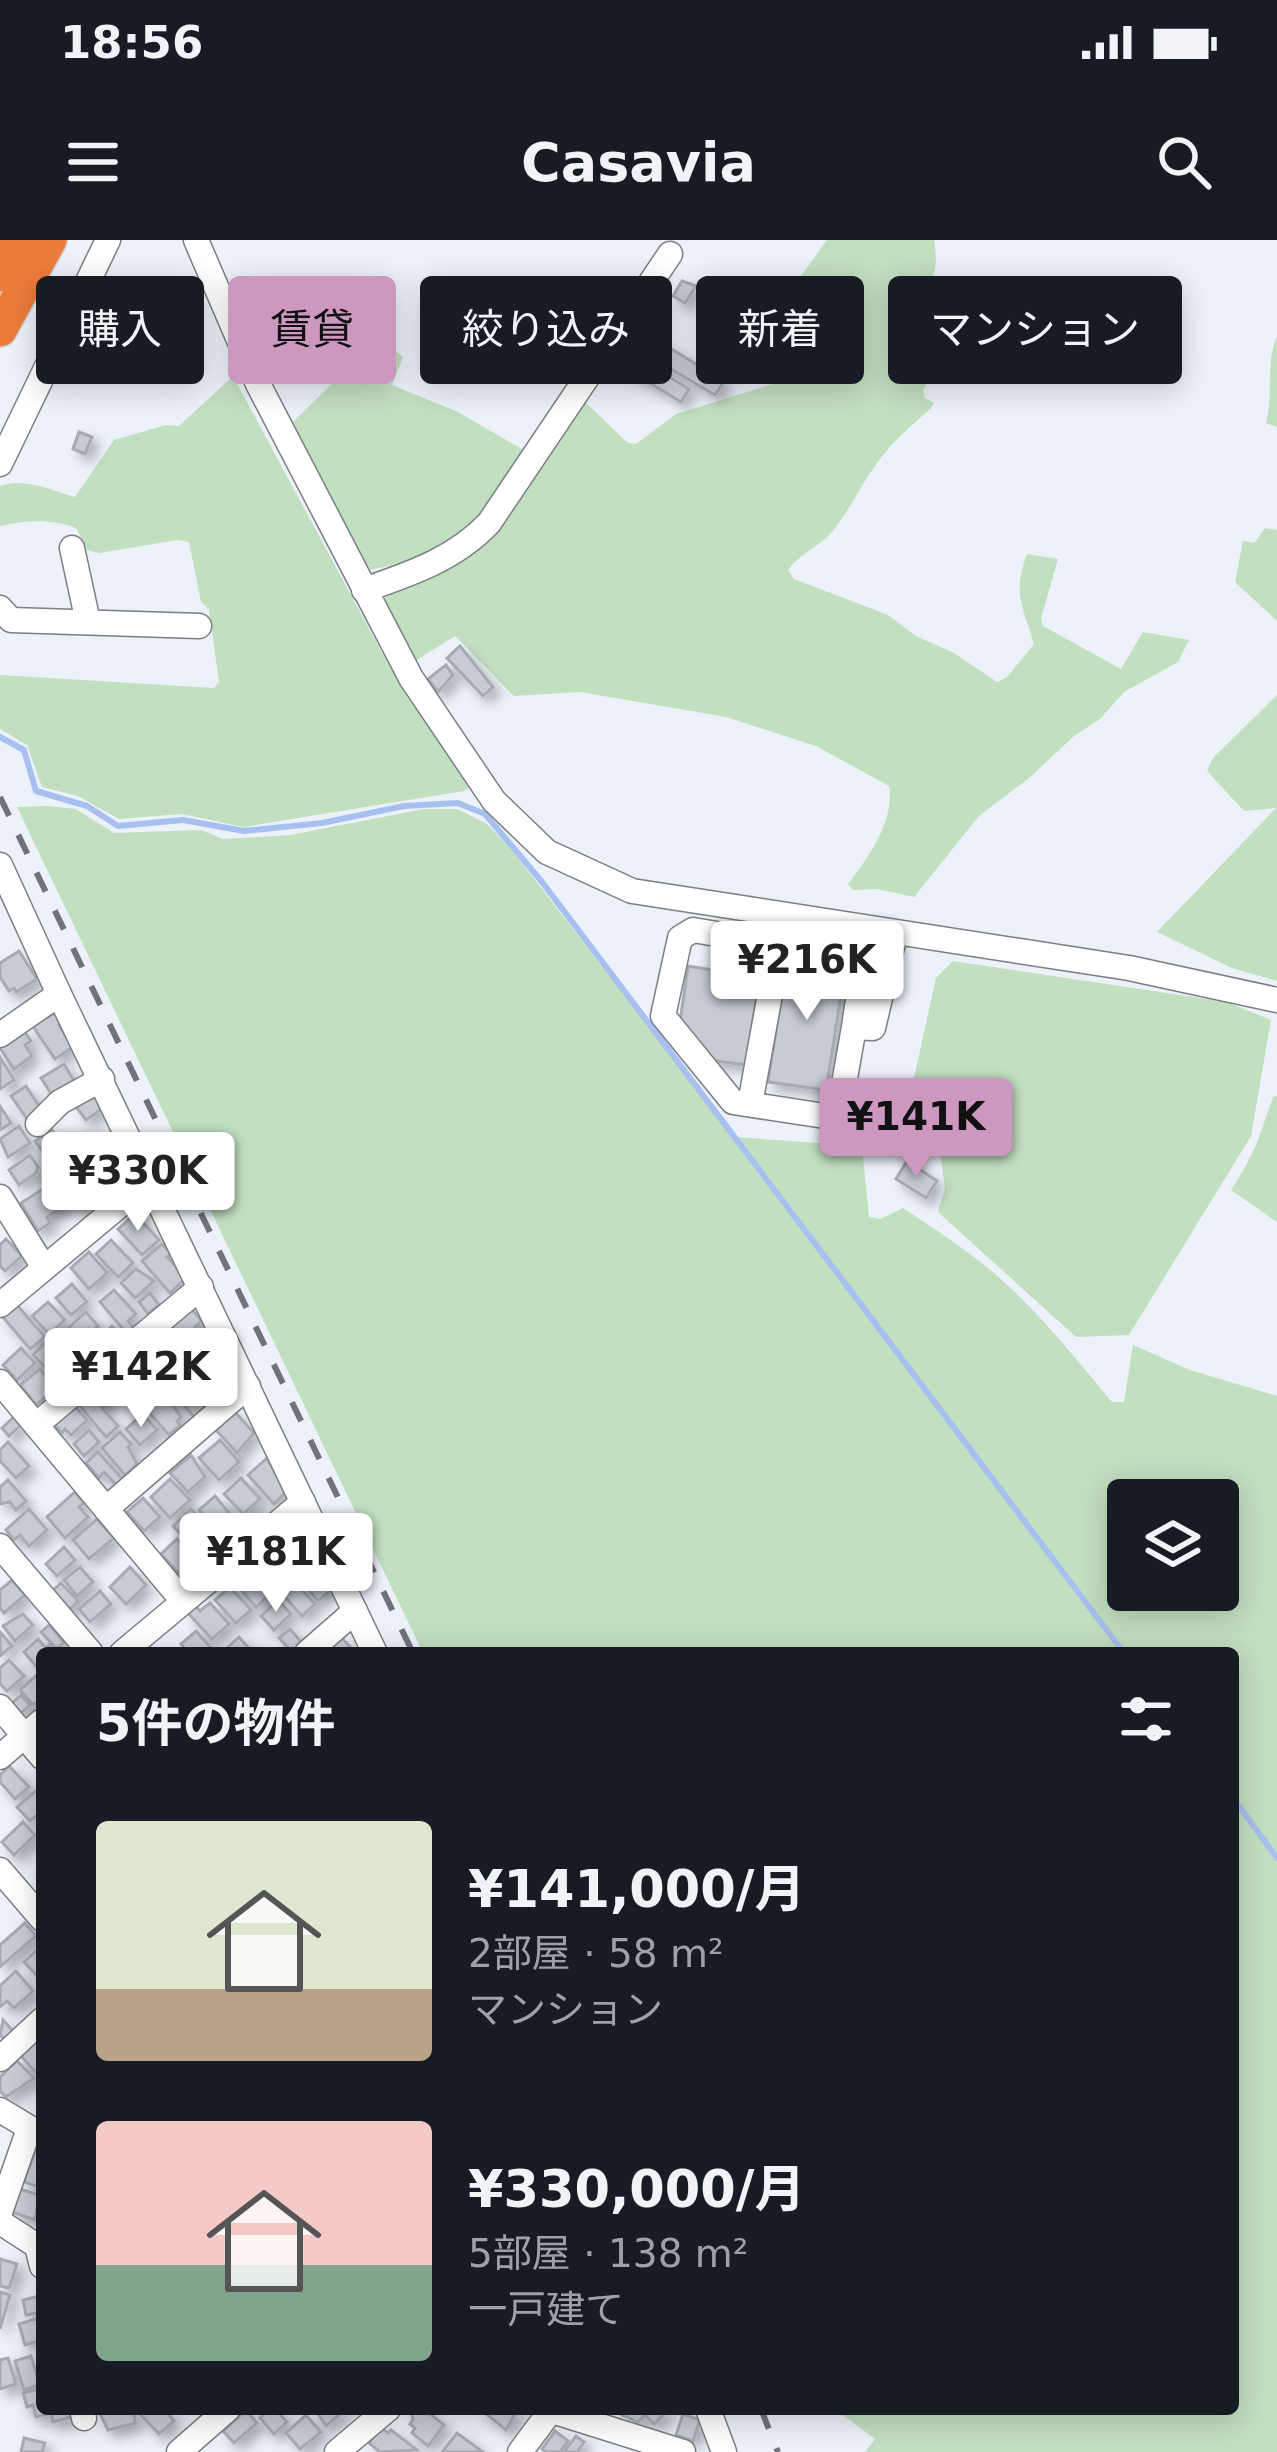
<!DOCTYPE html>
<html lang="ja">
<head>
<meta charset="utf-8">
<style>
  :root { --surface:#171b24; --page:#242831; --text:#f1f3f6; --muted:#9ea1a6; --accent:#cd98c0 }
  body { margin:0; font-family:"DejaVu Sans","Noto Sans JP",sans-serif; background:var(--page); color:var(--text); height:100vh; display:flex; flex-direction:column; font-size:45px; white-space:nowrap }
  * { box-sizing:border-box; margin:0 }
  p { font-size:39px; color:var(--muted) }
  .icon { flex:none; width:66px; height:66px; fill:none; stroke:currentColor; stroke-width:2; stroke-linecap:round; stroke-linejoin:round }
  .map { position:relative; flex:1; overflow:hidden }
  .sheet { position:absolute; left:36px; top:1407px; width:1203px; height:768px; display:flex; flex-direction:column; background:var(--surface); border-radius:12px; box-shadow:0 6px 30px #0003 }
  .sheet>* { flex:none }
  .banner { position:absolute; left:36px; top:36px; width:1206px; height:108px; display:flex; gap:24px }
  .fabs { position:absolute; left:1107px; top:1239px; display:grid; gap:24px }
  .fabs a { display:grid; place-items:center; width:132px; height:132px; border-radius:12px; background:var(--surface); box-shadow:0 6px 30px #0003; font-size:60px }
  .price { position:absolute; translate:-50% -102px; padding:0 27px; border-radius:12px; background:#fff; color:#222; font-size:39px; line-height:78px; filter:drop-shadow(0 3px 6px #0008) }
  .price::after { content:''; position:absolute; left:50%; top:72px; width:36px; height:27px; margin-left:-18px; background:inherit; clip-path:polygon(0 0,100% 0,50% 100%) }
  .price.selected { background:var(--accent); color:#111 }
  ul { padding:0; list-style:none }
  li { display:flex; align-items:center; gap:36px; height:300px; padding:0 60px }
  li span { display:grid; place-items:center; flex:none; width:336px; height:240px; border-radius:12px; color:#555 }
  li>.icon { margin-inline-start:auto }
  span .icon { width:144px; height:144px; fill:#fffc; stroke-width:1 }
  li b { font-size:51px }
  h2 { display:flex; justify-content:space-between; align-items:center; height:144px; padding:0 60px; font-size:51px }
  .tag { padding:0 42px; border-radius:12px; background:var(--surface); box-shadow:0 6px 30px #0003; font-size:42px; line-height:108px }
  .tag.selected { background:var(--accent); color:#111 }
  .status { display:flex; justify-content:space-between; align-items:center; height:84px; padding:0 60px; background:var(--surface); direction:ltr }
  .status svg { height:33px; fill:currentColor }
  header { display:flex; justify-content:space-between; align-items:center; height:156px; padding:0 60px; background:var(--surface); font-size:54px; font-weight:700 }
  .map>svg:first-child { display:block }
  .green { fill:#c1e0c0; fill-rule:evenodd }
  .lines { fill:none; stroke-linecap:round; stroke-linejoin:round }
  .stream { stroke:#a8c0ef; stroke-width:6 }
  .building { fill:#c7cbd3; stroke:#a6aab2; stroke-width:3; filter:url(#shadow) }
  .minor-casing { stroke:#7a7e85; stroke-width:27 }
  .highway-casing { stroke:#cfd0d0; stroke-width:36 }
  .minor { stroke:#fff; stroke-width:24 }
  .highway { stroke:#ec7c3b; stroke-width:33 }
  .rail { stroke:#717378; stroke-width:6; stroke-dasharray:21 21; stroke-linecap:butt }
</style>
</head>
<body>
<div class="status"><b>18:56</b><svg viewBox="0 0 49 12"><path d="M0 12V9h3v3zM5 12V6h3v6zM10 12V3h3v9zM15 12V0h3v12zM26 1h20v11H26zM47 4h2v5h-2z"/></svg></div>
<header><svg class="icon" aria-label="menu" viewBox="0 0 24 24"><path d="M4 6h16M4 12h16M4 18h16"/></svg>Casavia<svg class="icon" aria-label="search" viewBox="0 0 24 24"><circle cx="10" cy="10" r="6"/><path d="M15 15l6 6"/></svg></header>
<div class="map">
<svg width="1277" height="2212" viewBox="0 0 1277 2212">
  <defs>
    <filter id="shadow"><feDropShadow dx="7" dy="7" stdDeviation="6" flood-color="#0004"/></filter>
  </defs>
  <rect width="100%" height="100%" fill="#edf1f9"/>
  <!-- green -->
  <g class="green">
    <path d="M827,0h107c9,48 -17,47 -25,87l23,18 8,17 -17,28 2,8 9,5 -3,5c-19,17 -39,34 -54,55 -17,23 -28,49 -47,71 -13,14 -32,21 -42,36l6,9 94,36 28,21 38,17 43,29 10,-5 27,-33c-11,-39 -22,-49 -7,-90l31,5 -17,59 2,8 78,43 22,-37 46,8 -11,22 -54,30 -24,27 -26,17 -45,42 -50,38 -65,81 -37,-8 -24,1 -5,-6c20,-26 47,-63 41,-98l-73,-40 -90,-29 -146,-25 -66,4 -59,-60 -40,25 -34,-61 72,-40 126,-159 6,1 43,41 8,1 40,-30 113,-35 17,-51 1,-16 -10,-20 2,-13z"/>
    <path d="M373,93l30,24 -11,28 66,27 69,40c-34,68 -84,105 -159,118l-78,-145 61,-60 17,-31z"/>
    <path d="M1277,96v91l-11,-4c8,-29 -1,-59 11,-87z"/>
    <path d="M233,136l155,288 81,123 -5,4 -220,36 -62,-13 -63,5 -41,-23 -36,-9 -15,-42 -27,-16v-54l214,13 5,-6 -10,-72 -8,-8 -12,-60 -12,-2 -78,13 -12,-3 -11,-22c-24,-9 -51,-8 -76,-2v-40c23,-9 51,4 75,11l39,-57 52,-15 13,1z"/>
    <polygon points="1265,288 1277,290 1277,381 1235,342 1243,301 1254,303"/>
    <polygon points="1277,455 1277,741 1232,728 1157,692 1276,568 1244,571 1207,531 1213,518"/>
    <path d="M47,566l29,3 38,24 87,-3 22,9 67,-4 134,-26h33l30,15 23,24 225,289 96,7 32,13 6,60 11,2 23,-11c32,21 64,42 93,67 43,37 79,83 116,127h12l9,-57 57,25 87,26v1056h-412l10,-13 -40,-30h398v-756h-810l-406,-846zM1128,1260h90v90h-90z"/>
    <polygon points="953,721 1227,762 1271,780 1251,896 1129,1095 1076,1097 938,972 945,948 932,854 912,847 936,738"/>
    <path d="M1276,856l1,1v125l-46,-32c25,-37 28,-53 42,-93z"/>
  </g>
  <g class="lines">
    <!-- stream -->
    <g class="stream">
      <polyline points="0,497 24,510 36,551 87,566 118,586 183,580 244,591 322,583 404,566 458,563 485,574 542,642 1124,1413"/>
      <polyline points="1233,1558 1277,1618"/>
    </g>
  </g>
  <!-- building -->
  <g class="building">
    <polygon points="682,41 696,46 685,63 673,56"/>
    <polygon points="258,79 273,90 269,97 253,89"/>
    <polygon points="663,104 724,141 715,155 654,119"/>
    <polygon points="627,111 689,149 681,162 619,124"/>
    <polygon points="79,192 92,197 85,214 73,209"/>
    <polygon points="460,406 493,447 483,456 447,418"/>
    <polygon points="446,425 453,435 438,452 428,439"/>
    <polygon points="19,711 37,739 16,752 14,748 9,751 0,737 0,723"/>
    <polygon points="788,715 846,724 826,850 768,842"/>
    <polygon points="745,725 761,728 746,825 703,819 679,789 688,726 743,735"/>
    <polygon points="56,773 63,783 59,785 73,807 55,819 32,785"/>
    <polygon points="24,791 31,801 25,805 32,816 14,829 0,808"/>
    <polygon points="0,817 14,840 0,849"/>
    <polygon points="64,824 74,841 52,855 41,838"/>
    <polygon points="26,846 41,869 27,879 11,856"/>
    <polygon points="93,855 103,868 86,880 76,867"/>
    <polygon points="911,858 923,860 919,877 908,875"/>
    <polygon points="0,866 11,883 0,890"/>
    <polygon points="908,879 920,882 917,895 905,891"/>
    <polygon points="19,886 30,903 8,917 0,899"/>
    <polygon points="52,890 66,911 50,922 35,901"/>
    <polygon points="99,896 108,909 89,923 80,909"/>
    <polygon points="119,907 129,922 121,927 127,935 109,947 93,924"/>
    <polygon points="30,915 38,927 36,933 19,945 9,930"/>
    <polygon points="907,921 937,941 926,958 896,939"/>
    <polygon points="81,924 100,954 79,967 60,937"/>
    <polygon points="55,941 68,963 47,977 50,983 38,991 21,963"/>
    <polygon points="135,974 159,1000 142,1015 118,989"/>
    <polygon points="6,999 22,1016 5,1031 0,1026 0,1005"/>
    <polygon points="111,1000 133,1023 118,1037 96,1014"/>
    <polygon points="162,1004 171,1014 167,1017 186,1038 170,1053 142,1021"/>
    <polygon points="89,1012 107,1033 89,1049 71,1028"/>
    <polygon points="136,1029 154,1041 135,1058 121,1043"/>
    <polygon points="72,1044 87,1062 71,1075 56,1058"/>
    <polygon points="114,1050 136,1074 128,1081 135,1089 128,1095 100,1062"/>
    <polygon points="150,1053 159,1065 148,1074 139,1062"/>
    <polygon points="48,1062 65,1080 49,1094 32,1076"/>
    <polygon points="16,1064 45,1097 30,1109 2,1076"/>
    <polygon points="189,1066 202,1081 195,1087 213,1108 200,1119 169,1084"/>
    <polygon points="86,1072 98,1086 79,1103 84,1108 74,1117 57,1098"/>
    <polygon points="112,1086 121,1096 110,1106 101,1096"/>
    <polygon points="45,1103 68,1128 65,1131 69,1136 61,1144 33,1115"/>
    <polygon points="21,1108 35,1123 17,1140 3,1125"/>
    <polygon points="140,1112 162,1137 147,1150 124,1126"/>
    <polygon points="167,1120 179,1134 170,1142 158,1128"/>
    <polygon points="211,1126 220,1136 205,1149 197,1140"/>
    <polygon points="40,1129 56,1148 36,1165 20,1145"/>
    <polygon points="188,1136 203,1152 196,1157 207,1169 196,1179 171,1151"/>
    <polygon points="100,1149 111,1161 102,1168 118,1186 106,1197 80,1166"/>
    <polygon points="164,1152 181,1177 177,1181 180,1185 169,1195 146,1169"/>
    <polygon points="74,1165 87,1180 71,1195 65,1189 62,1193 54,1184"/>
    <polygon points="235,1172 254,1193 237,1213 216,1190"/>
    <polygon points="143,1174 157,1190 140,1205 126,1189"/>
    <polygon points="14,1177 21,1185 9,1196 2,1188"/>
    <polygon points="89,1190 99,1202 84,1216 74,1204"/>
    <polygon points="120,1192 131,1204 128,1207 137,1224 125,1235 102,1208"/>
    <polygon points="220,1200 239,1222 219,1240 199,1218"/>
    <polygon points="8,1202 29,1226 16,1238 0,1221 0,1210"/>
    <polygon points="98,1212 125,1242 119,1248 104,1232 99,1238 86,1223"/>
    <polygon points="191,1215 205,1237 188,1252 170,1233"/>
    <polygon points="267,1218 286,1252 274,1264 248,1235"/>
    <polygon points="241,1238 260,1259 243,1274 224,1254"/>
    <polygon points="170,1239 190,1260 170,1278 151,1257"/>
    <polygon points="8,1240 26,1261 16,1270 10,1262 0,1264 0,1247"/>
    <polygon points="75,1252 84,1263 79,1267 88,1277 65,1298 47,1277"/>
    <polygon points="215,1256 235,1280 220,1294 199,1270"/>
    <polygon points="143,1258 160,1277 144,1291 127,1272"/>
    <polygon points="29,1269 47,1290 29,1306 20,1295 14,1300 6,1290"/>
    <polygon points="191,1269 215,1295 197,1311 173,1286"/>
    <polygon points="97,1279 114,1298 89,1319 73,1300"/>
    <polygon points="290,1283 303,1298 294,1307 302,1317 292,1326 270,1300"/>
    <polygon points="177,1299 202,1326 186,1341 161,1314"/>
    <polygon points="64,1307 75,1320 57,1336 46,1324"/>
    <polygon points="277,1314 288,1327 283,1331 289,1338 277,1349 260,1330"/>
    <polygon points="247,1323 272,1352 256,1367 236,1344 246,1336 240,1329"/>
    <polygon points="80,1327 93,1342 77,1356 64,1340"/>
    <polygon points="130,1327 146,1345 126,1364 110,1347"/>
    <polygon points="319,1331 333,1348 318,1361 304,1345"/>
    <polygon points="12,1340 25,1355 4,1373 0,1368 0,1350"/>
    <polygon points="61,1343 78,1361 68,1371 51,1352"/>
    <polygon points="297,1345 315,1364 302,1376 284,1356"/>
    <polygon points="230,1347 251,1370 236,1383 215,1360"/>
    <polygon points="100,1351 111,1364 90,1382 79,1369"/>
    <polygon points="278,1360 291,1374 274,1390 261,1376"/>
    <polygon points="210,1363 229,1384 212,1399 187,1372 195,1365 200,1371"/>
    <polygon points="23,1374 33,1385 15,1401 3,1386"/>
    <polygon points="49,1385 64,1402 57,1409 41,1392"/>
    <polygon points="290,1389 303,1404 293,1413 279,1398"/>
    <polygon points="196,1391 212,1409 208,1413 188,1413 181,1404"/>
    <polygon points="0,1392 12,1406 0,1416"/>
    <polygon points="239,1397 253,1413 223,1413 222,1412"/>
    <polygon points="342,1398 351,1408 346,1413 325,1413"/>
    <polygon points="38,1399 46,1408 50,1404 55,1410 42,1413 42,1421 36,1426 24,1412"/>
    <polygon points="9,1420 24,1436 7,1451 0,1444 0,1428"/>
    <polygon points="38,1434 42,1457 33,1465 20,1450"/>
    <polygon points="21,1455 30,1465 19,1475 10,1465"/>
    <polygon points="9,1526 29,1547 15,1559 0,1542 0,1535"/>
    <polygon points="39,1548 42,1571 30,1581 17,1567"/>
    <polygon points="23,1582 35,1595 14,1615 2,1602"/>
    <polygon points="25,1683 36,1696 0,1727 0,1705"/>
    <polygon points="38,1709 42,1714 42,1741 24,1722"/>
    <polygon points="16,1731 33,1751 14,1768 7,1761 0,1767 0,1746"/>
    <polygon points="3,1780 13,1791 4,1799 0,1795"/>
    <polygon points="42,1796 42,1832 38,1835 20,1815"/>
    <polygon points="17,1821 34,1838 6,1857 0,1851 0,1837"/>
    <polygon points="35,1912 42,1915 42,1948 24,1942"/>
    <polygon points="20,1949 39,1955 35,1980 12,1972"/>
    <polygon points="0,2019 17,2024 9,2048 0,2046"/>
    <polygon points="0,2052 10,2055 0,2089"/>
    <polygon points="39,2056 42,2072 26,2075 23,2060"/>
    <polygon points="42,2077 42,2100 25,2105 19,2084"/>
    <polygon points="31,2116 37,2136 42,2134 42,2144 24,2150 15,2121"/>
    <polygon points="8,2118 16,2144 0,2149 0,2120"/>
    <polygon points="42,2148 42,2169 69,2169 71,2177 53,2182 51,2173 36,2177 33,2165 27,2167 23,2153"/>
    <polygon points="111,2169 134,2169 135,2183 108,2190 99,2172"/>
    <polygon points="145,2169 164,2169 174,2181 159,2194 140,2174"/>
    <polygon points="270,2169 275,2169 287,2182 274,2194 260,2178"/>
    <polygon points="315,2169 346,2169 326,2186"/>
    <polygon points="424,2169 444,2185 428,2206 412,2193 415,2188 410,2184 413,2180 410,2169"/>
    <polygon points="480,2169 516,2169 517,2170 506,2190"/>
    <polygon points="628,2169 665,2169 667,2171 654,2184 645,2175 638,2182 622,2175"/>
    <polygon points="246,2170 257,2183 234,2203 223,2191"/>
    <polygon points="683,2174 700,2180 693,2201 676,2195"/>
    <polygon points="306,2175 321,2192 300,2209 286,2193"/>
    <polygon points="380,2187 388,2193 391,2190 417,2210 380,2212 369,2203"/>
    <polygon points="555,2191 568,2201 560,2212 546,2212 542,2209"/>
    <polygon points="457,2193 483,2212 442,2212"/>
    <polygon points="576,2196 584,2202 577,2212 564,2212"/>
    <polygon points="24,2198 45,2203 42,2212 21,2212"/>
  </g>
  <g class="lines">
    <defs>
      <g id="minor">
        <polyline points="196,0 258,144 411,438 494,561 547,612 632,651 1129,728 1277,760"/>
        <polyline points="0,224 108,0"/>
        <polyline points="72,308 88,382"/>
        <path d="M364,350c46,-16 91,-31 125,-67l181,-269"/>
        <polyline points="0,368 11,380 199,386"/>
        <polyline points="0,625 59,754"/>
        <polyline points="854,787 864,719 693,690 680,698 663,776 733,862 838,878 854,787 873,788 895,694"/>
        <polyline points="0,795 59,754 375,1413"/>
        <polyline points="750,864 779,705"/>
        <polyline points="38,884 60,862 102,839"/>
        <polyline points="0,957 43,1026"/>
        <polyline points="0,1065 150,940"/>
        <polyline points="0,1142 183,1361"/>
        <polyline points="36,1185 201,1047"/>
        <polyline points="106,1269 248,1146"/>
        <polyline points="0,1306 91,1413"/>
        <polyline points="122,1413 303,1262"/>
        <polyline points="307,1413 355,1371"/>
        <polyline points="0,1467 42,1517"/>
        <polyline points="0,1517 42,1481"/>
        <polyline points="0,1630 42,1679"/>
        <polyline points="0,1819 42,1780"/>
        <polyline points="0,1870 40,1894"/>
        <polyline points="0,1972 29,1889"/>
        <polyline points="0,1982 37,2006 42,2026"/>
        <polyline points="82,2169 84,2178"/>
        <polyline points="546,2169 683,2212"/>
        <polyline points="708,2169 724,2212"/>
        <polyline points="179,2212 228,2169"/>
        <polyline points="337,2212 388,2169"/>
        <polyline points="520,2212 552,2169"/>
      </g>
      <g id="highway">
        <polyline points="0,35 19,0"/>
        <polyline points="0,90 50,0"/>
      </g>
    </defs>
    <!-- minor casing -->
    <use href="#minor" class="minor-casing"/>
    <!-- highway casing -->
    <use href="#highway" class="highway-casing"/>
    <!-- minor -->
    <use href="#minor" class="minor"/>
    <!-- highway -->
    <use href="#highway" class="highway"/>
    <!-- rail -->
    <g class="rail">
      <polyline points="0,557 413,1413"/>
      <polyline points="761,2169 778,2212"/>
    </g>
  </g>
</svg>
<div class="fabs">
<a><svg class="icon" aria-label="layers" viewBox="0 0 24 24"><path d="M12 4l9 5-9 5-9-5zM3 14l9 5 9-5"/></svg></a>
</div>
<b class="price" style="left:807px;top:783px">¥216K</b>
<b class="price selected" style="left:916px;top:940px">¥141K</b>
<b class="price" style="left:138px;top:994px">¥330K</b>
<b class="price" style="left:141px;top:1190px">¥142K</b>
<b class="price" style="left:276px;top:1375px">¥181K</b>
<div class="banner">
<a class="tag">購入</a>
<a class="tag selected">賃貸</a>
<a class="tag">絞り込み</a>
<a class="tag">新着</a>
<a class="tag">マンション</a>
</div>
<section class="sheet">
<h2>5件の物件<svg class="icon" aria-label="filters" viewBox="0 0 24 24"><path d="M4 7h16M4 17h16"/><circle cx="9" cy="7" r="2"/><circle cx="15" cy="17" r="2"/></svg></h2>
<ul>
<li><span style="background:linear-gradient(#dfe7d0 70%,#b9a48a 0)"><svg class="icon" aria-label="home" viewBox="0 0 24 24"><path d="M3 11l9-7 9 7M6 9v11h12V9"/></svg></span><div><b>¥141,000/月</b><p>2部屋 · 58 m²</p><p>マンション</p></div></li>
<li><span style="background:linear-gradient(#f6c9c9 60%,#7fa58c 0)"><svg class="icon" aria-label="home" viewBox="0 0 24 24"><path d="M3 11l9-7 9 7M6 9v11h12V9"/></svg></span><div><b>¥330,000/月</b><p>5部屋 · 138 m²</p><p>一戸建て</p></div></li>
</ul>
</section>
</div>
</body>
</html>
